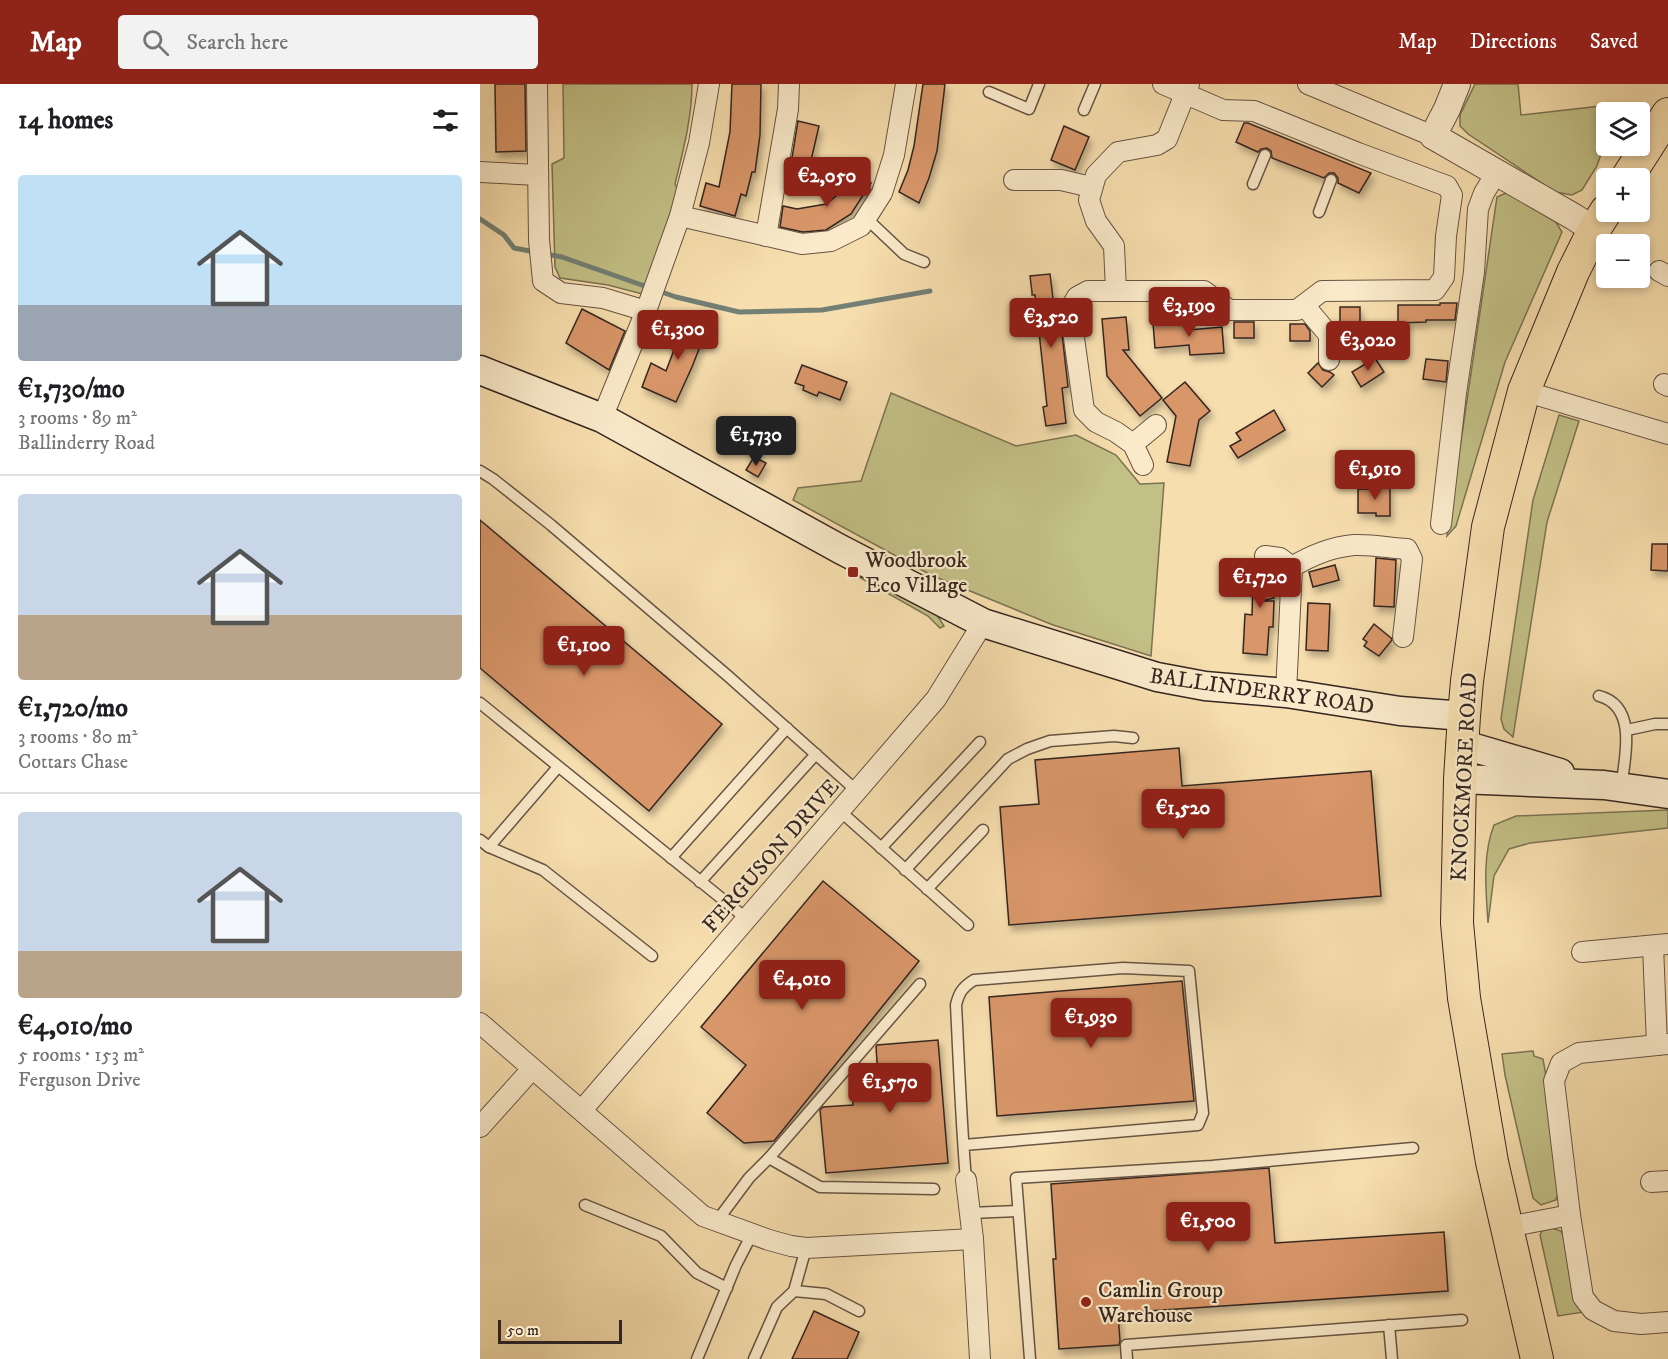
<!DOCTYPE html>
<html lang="en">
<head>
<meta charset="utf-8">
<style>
  :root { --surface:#fff; --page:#f2f2f2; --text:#202124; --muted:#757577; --line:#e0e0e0; --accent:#8f2418 }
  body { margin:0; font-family:"IM FELL DW Pica",serif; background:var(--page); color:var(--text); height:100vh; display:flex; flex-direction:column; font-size:22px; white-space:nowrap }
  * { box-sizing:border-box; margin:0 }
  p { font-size:20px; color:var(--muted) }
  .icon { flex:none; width:33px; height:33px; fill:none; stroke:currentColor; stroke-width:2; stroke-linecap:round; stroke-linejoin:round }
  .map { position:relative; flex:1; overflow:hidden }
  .sheet { display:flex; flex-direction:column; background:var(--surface); width:480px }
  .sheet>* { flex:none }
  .buttons { position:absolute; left:1116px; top:18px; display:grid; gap:12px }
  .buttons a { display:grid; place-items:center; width:54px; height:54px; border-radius:6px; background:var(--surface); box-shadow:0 3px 9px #0003; font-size:30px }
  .scale { position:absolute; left:18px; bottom:15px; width:124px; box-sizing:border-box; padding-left:6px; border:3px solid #352620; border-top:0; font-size:16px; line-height:21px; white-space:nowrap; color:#352620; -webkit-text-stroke:4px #faeaca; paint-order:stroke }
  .price { position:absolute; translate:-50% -51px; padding:0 14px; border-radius:6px; background:var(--accent); color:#fff; font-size:20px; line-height:39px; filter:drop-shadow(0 2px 3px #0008) }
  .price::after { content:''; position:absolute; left:50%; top:36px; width:18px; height:14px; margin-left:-9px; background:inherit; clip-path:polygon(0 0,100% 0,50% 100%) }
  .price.active { background:#222; color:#fff }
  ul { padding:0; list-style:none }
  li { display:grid; align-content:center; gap:12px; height:318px; padding:0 18px }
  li+li { border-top:2px solid var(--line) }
  li span { display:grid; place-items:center; height:186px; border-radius:6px; color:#555 }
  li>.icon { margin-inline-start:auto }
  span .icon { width:108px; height:108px; fill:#fffc; stroke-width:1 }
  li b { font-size:26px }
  h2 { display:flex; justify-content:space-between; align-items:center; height:72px; padding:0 18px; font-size:26px }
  header { display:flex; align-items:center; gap:36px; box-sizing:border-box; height:84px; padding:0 30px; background:var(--accent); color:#fff }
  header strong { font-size:28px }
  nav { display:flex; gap:33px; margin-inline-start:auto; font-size:21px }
  .search { width:420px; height:54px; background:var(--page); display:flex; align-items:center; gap:15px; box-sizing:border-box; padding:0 21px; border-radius:6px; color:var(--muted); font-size:22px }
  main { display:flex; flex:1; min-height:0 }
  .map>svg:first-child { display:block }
  .green { fill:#c2c086; stroke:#7c7353; stroke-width:1.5 }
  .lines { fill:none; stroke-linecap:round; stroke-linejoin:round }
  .stream { stroke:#738075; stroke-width:5 }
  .building { fill:#d89669; stroke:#352620; stroke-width:1.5; filter:url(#shadow) }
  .service-casing { stroke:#665444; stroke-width:13 }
  .minor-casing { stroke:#665444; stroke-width:22 }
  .tertiary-casing { stroke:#665444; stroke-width:28 }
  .secondary-casing { stroke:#352620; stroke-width:31 }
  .primary-casing { stroke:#352620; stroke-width:34 }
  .service { stroke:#faeaca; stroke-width:10 }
  .minor { stroke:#faeaca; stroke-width:20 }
  .tertiary { stroke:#faeaca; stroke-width:26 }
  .secondary { stroke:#faeaca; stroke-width:28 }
  .primary { stroke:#f7deae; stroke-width:32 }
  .poi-dot { fill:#8f2418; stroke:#faeaca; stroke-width:2 }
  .labels { text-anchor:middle; stroke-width:4.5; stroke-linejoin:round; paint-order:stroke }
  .poi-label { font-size:22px; fill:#352620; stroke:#faeaca; text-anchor:start }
  .street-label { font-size:22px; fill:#352620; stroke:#faeaca }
</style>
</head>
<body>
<header>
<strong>Map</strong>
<div class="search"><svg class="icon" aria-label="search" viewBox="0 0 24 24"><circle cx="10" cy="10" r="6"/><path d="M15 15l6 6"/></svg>Search here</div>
<nav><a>Map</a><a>Directions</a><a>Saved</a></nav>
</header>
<main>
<section class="sheet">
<h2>14 homes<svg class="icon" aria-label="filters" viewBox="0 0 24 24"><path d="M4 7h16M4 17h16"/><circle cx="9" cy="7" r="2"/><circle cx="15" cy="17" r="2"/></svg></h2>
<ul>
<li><span style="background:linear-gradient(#bfe0f5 70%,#9aa5b1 0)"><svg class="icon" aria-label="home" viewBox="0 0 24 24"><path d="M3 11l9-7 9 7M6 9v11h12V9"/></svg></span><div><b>€1,730/mo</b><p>3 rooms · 89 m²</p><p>Ballinderry Road</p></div></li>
<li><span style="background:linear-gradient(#c9d6e8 65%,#b9a48a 0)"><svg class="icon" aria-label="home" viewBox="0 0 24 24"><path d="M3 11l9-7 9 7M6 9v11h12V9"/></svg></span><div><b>€1,720/mo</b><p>3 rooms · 80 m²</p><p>Cottars Chase</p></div></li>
<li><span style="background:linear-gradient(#c9d6e8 75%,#b9a48a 0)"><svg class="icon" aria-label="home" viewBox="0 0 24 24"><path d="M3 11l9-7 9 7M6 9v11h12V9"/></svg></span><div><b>€4,010/mo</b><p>5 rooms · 153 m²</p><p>Ferguson Drive</p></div></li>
</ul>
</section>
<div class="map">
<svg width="1188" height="1275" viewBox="0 0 1188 1275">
  <defs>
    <filter id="shadow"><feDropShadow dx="3" dy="5.5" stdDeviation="3" flood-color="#0004"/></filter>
  </defs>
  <rect width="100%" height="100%" fill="#f7deae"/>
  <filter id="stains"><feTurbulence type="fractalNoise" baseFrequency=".00333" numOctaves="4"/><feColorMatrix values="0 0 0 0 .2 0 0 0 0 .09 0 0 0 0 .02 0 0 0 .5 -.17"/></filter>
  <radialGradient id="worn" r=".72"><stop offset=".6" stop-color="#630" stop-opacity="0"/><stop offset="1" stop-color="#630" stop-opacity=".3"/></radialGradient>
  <!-- green -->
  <g class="green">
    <path d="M83,0h129c0,34 -9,67 -17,100l4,8 -31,95 -6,7 -34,-9 -48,-7 -5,-11 -3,-103 12,-6z"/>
    <polygon points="995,0 1038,0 1041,31 1139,20 1136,28 1126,28 1126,55 1117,82 1102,106 1092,111 1075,108 988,50 980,42 980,31"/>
    <polygon points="1026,109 1034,111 1076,138 1082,148 1025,278 976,442 967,452 1017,113"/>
    <polygon points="411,309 536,362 596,351 636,371 660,400 684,399 671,572 573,541 451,491 313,416 318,404 381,397"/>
    <polygon points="1079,331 1099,337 1067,438 1033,653 1024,645 1021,635 1053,416"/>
    <polygon points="379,489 457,531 464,542 460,544 448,532 379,493"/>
    <path d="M1188,726v18l-138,15 -21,6 -15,27 -6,47c-2,-32 -6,-67 6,-98l22,-9z"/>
    <polygon points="1053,967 1054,972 1063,975 1066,992 1079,1105 1076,1116 1061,1121 1053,1114 1025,991 1022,970"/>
    <polygon points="1072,1144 1081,1147 1084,1154 1104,1228 1078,1232 1060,1151 1062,1147"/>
  </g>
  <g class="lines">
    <!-- stream -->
    <polyline class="stream" points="0,135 24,151 34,164 82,173 196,213 259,228 342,226 450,207"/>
  </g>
  <!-- building -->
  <g class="building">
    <polygon points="15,0 45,0 46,67 16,68"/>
    <polygon points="252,0 281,0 280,51 275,88 272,88 266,112 261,110 255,132 220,122 226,99 239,103 250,48"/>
    <polygon points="443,0 465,0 457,67 449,94 439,119 419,108 428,86 434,62"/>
    <polygon points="318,37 339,42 329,85 311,80"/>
    <polygon points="764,39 768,39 891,89 879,109 858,99 858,94 854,89 849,89 844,94 792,74 791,67 787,64 781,65 778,68 756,58"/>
    <polygon points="584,42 609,53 595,86 571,76"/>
    <polygon points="372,87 391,99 371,130 346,146 323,148 300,143 303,122 317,125 346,120 356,112"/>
    <polygon points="570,190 574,223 579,223 588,303 582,304 586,339 566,342 563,323 567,322 555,211 552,211 552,208 550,192"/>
    <polygon points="960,219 977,219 975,236 946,236 946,238 918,239 918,221 960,221"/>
    <rect x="860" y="223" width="20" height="17"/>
    <polygon points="102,225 145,247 129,286 86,259"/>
    <polygon points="208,229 230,237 212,283 196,318 162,303 171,279 186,287"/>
    <polygon points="646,233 649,266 643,266 682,314 660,332 627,292 622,235"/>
    <polygon points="707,236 708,246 742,243 744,269 710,271 709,261 675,264 673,239"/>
    <rect x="754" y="238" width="20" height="16"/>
    <polygon points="810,240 825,240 830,247 830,257 810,257"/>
    <polygon points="895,274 904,288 881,303 872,288"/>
    <polygon points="946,275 968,277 966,298 943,295"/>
    <polygon points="838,279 843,286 850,288 854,291 842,303 828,289"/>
    <polygon points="322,281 367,298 360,316 339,308 337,312 323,306 324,302 315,299"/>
    <polygon points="705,298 730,327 719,336 710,382 687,378 696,332 683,316"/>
    <polygon points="794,326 805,346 758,374 750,362 761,356 756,349"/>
    <polygon points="274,373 286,379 278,393 266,386"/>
    <polygon points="893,402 910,402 910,432 896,432 896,429 878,429 878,405 893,405"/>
    <polygon points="0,436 242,640 169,727 0,584"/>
    <polygon points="1172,460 1188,460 1188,487 1171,486"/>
    <polygon points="896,474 916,476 914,523 894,522"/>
    <polygon points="768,480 777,480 783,484 795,485 798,488 797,506 794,506 794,514 782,517 794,517 793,543 789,543 787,571 763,569 765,530 772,531 773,499 767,499"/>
    <polygon points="855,481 859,496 833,503 829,488"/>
    <polygon points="828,519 850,520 848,567 826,566"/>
    <polygon points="894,540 911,554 912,556 899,572 884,562 887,558 883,555"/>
    <polygon points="699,664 702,702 891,687 901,812 529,841 520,723 559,720 555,676"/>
    <polygon points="343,797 439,877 294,1057 264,1059 227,1029 266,981 221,943"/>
    <polygon points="702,897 714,1017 517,1032 509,913"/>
    <polygon points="458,956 468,1079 346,1089 340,1026 343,1023 373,1021 371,994 398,992 396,963 397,961"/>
    <polygon points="789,1084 795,1159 964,1148 968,1207 638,1229 640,1257 639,1261 579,1265 573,1175 576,1175 571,1100"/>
    <polygon points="334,1227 379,1248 367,1275 312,1275"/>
  </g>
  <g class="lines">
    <defs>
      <g id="service">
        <polyline points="509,8 549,25 559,0"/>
        <polyline points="604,26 615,0"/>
        <polyline points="773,100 785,71"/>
        <polyline points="839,128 851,96"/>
        <polyline points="386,134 424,170 444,178"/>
        <polyline points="0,387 13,395 71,441 248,592 377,707"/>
        <path d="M1119,612c39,10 26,62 22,91"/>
        <polyline points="0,619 267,835"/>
        <polyline points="1147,646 1175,640 1188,640"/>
        <polyline points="360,727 488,841"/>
        <polyline points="0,756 9,763 63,786 172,872"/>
        <polyline points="9,763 78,683"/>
        <polyline points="401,764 500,658"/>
        <polyline points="191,774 307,644"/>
        <polyline points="425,786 528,675 547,665 570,657 634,652 653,654"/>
        <polyline points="220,798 336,670"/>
        <polyline points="447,805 503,746"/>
        <path d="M484,1061l234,-20 5,-12 -14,-142 -66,-3 -149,12c-11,7 -15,12 -18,25 3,58 5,117 10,175"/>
        <polyline points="289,1074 340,1103 454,1105"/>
        <polyline points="105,1121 181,1152 217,1189 247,1204"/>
        <polyline points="490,1129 538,1127"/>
        <polyline points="237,1137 269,1094 289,1074 440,900"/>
        <polyline points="314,1207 346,1210 379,1227"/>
        <polyline points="909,1241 912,1275"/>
        <polyline points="217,1275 256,1181 272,1150"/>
        <polyline points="274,1275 297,1223 314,1207 326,1164"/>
        <polyline points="550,1275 536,1094 732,1082 933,1064"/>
        <polyline points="647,1275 646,1261 982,1236"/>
      </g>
      <g id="minor">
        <polyline points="57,0 59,156 63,197 81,209 123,214 166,227"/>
        <polyline points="828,0 953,52"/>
        <polyline points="0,88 58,91"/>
        <polyline points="534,96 581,96 611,103"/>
        <polyline points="200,132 322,160 351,157 381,142 402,109 414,71 426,0"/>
        <polyline points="286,152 308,25 309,0"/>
        <polyline points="1179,187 1188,192"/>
        <polyline points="636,207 634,162 616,137 609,116 616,91 638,68 677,61 687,55 709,0"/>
        <polyline points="824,221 849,251 849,276"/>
        <polyline points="1184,300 1188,302"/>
        <polyline points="1044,307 1188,350"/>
        <polyline points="122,334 166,227 200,132 219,59 229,0"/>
        <polyline points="653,360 676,341"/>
        <polyline points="663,381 653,360 636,348 616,338 604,326 590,225 597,213 608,207 724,207 749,226 817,226 842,207 955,206 964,193 966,152 972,111 967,102 878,69 774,27 743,26 683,0"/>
        <polyline points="961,440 976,309 994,188 998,125 1004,109 1017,88"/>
        <polyline points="785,472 800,474 812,483"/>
        <path d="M806,609l6,-126c18,-11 40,-20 62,-22 17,-1 36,3 53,4l5,10 -9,78"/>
        <polyline points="1173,862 1177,961"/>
        <polyline points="1102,868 1188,860"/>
        <polyline points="0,939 223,1132 289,1156 311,1162 326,1164 493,1155"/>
        <polyline points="1188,960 1099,969 1081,979 1074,997 1090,1131 1103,1213 1113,1226 1134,1237 1161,1240 1188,1238"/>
        <polyline points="102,1026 456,615 503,539"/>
        <polyline points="0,1043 52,985"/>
        <polyline points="486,1096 493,1155 500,1275"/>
        <polyline points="1171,1098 1188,1097"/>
        <polyline points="1028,1143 1090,1131"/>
      </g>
      <polyline id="tertiary" points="977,0 967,25 953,52 1094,133 1114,146"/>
      <g id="secondary">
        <polyline points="0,286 122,334 360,465 503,539 677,593 725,602 806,609 920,627 984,632"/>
        <polyline points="981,660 1080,689"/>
        <polyline points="980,695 1124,701 1188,710"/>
      </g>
      <g id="primary">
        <polyline points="1147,94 1188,30"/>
        <polyline points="1057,1275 1012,1078 984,914 977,839 980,695 984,632 987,597 1008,443 1044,307 1093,188 1114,146 1126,127"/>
      </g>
    </defs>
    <!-- service casing -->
    <use href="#service" class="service-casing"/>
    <!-- minor casing -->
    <use href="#minor" class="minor-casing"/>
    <!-- tertiary casing -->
    <use href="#tertiary" class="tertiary-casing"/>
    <!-- secondary casing -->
    <use href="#secondary" class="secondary-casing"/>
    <!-- primary casing -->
    <use href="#primary" class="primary-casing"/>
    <!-- service -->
    <use href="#service" class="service"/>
    <!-- minor -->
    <use href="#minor" class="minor"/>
    <!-- tertiary -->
    <use href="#tertiary" class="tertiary"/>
    <!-- secondary -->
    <use href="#secondary" class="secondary"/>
    <!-- primary -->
    <use href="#primary" class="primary"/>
  </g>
  <!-- markers -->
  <g class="poi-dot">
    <rect x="367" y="482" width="12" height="12" rx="3"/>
    <circle cx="606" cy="1218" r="6"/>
  </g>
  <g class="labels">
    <!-- poi labels -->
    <g class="poi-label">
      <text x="385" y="483">Woodbrook<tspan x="385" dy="25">Eco Village</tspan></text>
      <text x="618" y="1213">Camlin Group<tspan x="618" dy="25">Warehouse</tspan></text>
    </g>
    <!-- street labels -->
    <g class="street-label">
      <text transform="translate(782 606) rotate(8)" y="8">BALLINDERRY ROAD</text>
      <text transform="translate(983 693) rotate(-87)" y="8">KNOCKMORE ROAD</text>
      <text transform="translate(290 771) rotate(-49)" y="8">FERGUSON DRIVE</text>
    </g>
  </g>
  <rect width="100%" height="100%" filter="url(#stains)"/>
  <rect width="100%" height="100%" fill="url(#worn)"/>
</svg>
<div class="buttons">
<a><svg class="icon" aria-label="layers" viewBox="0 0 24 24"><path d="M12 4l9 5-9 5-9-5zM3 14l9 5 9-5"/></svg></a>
<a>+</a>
<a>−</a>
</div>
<div class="scale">50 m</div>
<b class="price" style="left:347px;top:124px">€2,050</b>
<b class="price" style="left:709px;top:254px">€3,190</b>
<b class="price" style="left:571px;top:265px">€3,520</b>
<b class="price" style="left:198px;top:277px">€1,300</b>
<b class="price" style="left:888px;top:288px">€3,020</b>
<b class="price active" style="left:276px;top:383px">€1,730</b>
<b class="price" style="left:895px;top:417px">€1,910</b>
<b class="price" style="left:780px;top:525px">€1,720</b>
<b class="price" style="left:104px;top:593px">€1,100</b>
<b class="price" style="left:703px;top:756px">€1,520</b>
<b class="price" style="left:322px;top:927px">€4,010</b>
<b class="price" style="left:611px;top:965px">€1,930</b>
<b class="price" style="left:410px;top:1030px">€1,570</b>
<b class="price" style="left:728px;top:1169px">€1,500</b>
</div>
</main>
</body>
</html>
